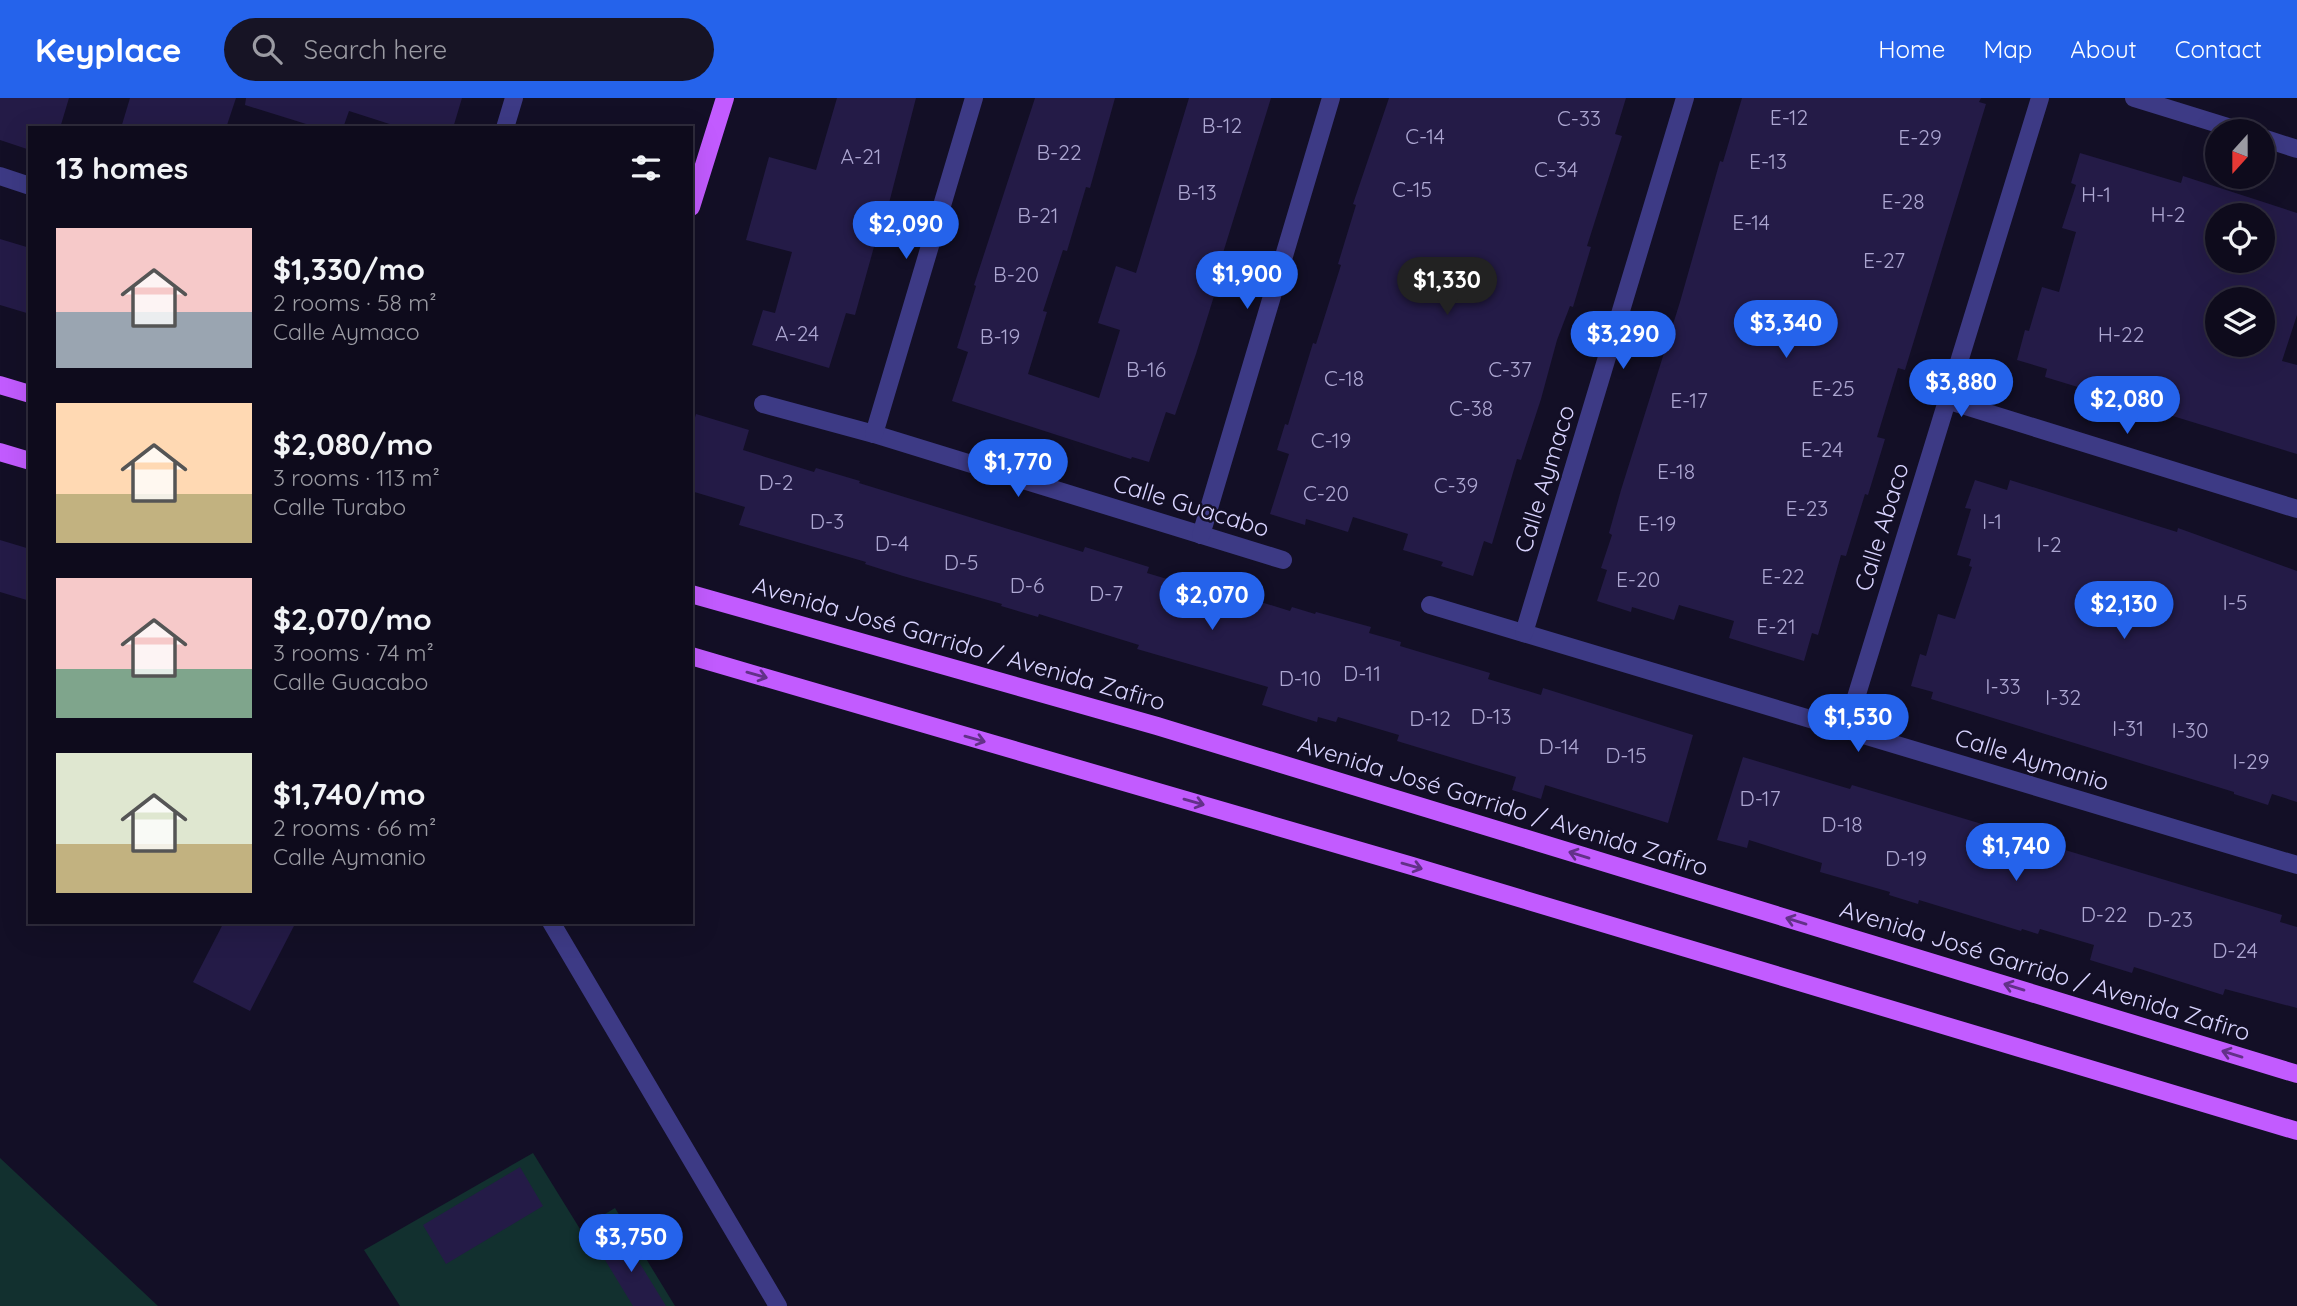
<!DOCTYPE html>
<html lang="en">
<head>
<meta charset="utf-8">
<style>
  :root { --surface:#0e0b1c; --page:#171425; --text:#f1f3f6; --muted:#9b9ba3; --line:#2e2b3b; --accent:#2563eb }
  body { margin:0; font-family:Quicksand,sans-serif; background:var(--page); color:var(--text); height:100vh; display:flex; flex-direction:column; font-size:26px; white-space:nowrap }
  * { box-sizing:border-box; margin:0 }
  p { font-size:23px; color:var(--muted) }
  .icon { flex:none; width:38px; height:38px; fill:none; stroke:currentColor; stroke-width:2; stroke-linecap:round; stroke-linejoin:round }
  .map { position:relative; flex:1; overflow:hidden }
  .drawer { position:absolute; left:28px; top:28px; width:665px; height:798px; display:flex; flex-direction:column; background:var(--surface); border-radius:0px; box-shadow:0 7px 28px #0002,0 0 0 2px var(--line) }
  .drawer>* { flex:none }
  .needle { width:46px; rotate:201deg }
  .controls { position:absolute; left:2205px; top:21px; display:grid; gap:14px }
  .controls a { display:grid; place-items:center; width:70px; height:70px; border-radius:50%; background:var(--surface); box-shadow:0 7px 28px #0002,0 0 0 2px var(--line); font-size:35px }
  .price { position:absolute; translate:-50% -60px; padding:0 16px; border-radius:24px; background:var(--accent); color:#fff; font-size:23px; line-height:46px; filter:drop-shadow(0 2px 4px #0008) }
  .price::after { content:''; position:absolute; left:50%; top:42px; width:21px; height:16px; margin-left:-10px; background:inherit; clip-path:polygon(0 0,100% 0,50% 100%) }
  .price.on { background:#222; color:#fff }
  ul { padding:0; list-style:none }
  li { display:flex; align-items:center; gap:21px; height:175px; padding:0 28px }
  li span { display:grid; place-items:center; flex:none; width:196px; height:140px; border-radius:0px; color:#555 }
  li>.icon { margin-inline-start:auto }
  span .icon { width:84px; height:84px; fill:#fffc; stroke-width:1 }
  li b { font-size:30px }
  h2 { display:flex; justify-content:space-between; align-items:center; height:84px; padding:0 28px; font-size:30px }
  header { display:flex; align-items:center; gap:42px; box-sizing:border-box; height:98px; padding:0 35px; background:var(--accent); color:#fff }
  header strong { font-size:33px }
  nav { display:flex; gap:38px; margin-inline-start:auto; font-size:24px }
  .search { width:490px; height:63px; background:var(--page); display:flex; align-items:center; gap:18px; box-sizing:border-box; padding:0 24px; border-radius:38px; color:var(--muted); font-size:26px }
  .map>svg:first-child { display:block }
  .green { fill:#12302f }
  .building { fill:#241b47; fill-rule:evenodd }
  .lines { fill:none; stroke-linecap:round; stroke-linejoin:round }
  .minor { stroke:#3d3a85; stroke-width:18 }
  .major { stroke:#c25bff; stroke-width:18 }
  .oneway { stroke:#623188 }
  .labels { text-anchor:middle; stroke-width:5; stroke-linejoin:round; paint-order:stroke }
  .number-label { font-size:21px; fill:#aca6d1 }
  .street-label { font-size:24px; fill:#d9d4ff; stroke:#130f26 }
</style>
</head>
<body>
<header>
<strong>Keyplace</strong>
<div class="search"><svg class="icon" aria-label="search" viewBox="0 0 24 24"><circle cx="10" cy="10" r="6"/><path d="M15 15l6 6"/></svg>Search here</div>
<nav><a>Home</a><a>Map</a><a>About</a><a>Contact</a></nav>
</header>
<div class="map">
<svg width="2297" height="1208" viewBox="0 0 2297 1208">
  <rect width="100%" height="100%" fill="#130f26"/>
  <!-- green -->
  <g class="green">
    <polygon points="533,1055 580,1131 615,1110 675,1208 400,1208 364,1152"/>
    <polygon points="0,1060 158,1208 0,1208"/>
  </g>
  <!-- building -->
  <g class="building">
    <polygon points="0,0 69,0 60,30 30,30 30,52 0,42"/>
    <polygon points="130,0 236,0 226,30 121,30"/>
    <polygon points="246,0 462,0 453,30 402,30 349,13 343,30 319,30 245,7"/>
    <polygon points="837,0 916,0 887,113 884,113 855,217 846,215 829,270 752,247 763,212 775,215 792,154 746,142 769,59 816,72"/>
    <polygon points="1035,0 1115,0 1090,90 1086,89 1067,153 1063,152 1043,213 1047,214 1028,276 1099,300 1120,232 1098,225 1116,168 1136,175 1189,0 1271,0 1210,197 1214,198 1196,256 1175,317 1166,314 1149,364 1132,359 1131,361 952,303 968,254 957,250 976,188 974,187"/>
    <polygon points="1389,0 1626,0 1615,36 1622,38 1587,148 1591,149 1573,209 1570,208 1557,242 1541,301 1521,362 1517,361 1492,446 1484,443 1473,478 1441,468 1443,464 1403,452 1408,436 1353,419 1348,434 1306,421 1305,427 1270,416 1289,356 1277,352 1285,326 1288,327 1313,245 1316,246 1341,167 1338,166 1356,107 1353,106"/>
    <polygon points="1742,0 1981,0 1979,4 1986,6 1905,272 1898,270 1877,339 1885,341 1868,397 1865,396 1846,458 1841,457 1818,537 1812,535 1804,563 1729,540 1734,523 1679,507 1674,522 1632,509 1631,514 1597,503 1607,472 1601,470 1612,437 1609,435 1621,392 1680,204 1720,63 1723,64"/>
    <path d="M2080,55l101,30 2,-7 114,37v102l-15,46 15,4v89l-252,-77 2,-8 -30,-9 8,-30 4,1 13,-44 17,5 17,-60 -14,-4 14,-43 -5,-2zM2217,117h46v46h-46zM2217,201h46v46h-46z"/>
    <polygon points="0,141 30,150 30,216 0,207"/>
    <polygon points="696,316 749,332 743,352 814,374 816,370 860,383 859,385 1083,454 1085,449 1149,469 1147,475 1217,496 1219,491 1290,513 1292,509 1315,516 1316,514 1371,529 1369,535 1401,544 1400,548 1490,575 1488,581 1541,597 1543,590 1693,637 1668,725 1545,687 1541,701 1512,692 1516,679 1397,643 1399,637 1338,619 1336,624 1318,619 1317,624 1262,607 1268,589 1137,551 1139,547 1039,516 1038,519 1001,508 1002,506 903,478 865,466 866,464 739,427 745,409 691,393 691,333"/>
    <polygon points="1975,382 2007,392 2010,382 2177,434 2178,430 2297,473 2297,704 2272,696 2268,707 2234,696 2234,694 1931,601 1933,594 1911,588 1920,556 1926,558 1938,516 1955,521 1972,469 1969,468 1971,461 1957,457 1971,411 1965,410"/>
    <polygon points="0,442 30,451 30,503 0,494"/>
    <polygon points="1743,659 1850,691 1852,687 2012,735 2011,740 2063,756 2065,752 2282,817 2280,824 2297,829 2297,910 2225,891 2223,897 2134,869 2132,875 2090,862 2094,847 2040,831 2038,836 2022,831 2021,833 1919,802 1918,806 1889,797 1890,794 1820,774 1822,765 1749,742 1747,750 1717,742"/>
    <polygon points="224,824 296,824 250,913 193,884"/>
    <polygon points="520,1069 543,1108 446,1166 423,1127"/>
    <polygon points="623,1138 666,1208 633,1208 599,1152"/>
  </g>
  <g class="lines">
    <!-- minor -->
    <g class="minor">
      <polyline points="2134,0 2241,33"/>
      <polyline points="505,30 514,0"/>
      <polyline points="2263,40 2297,51"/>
      <polyline points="0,78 30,88"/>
      <polyline points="1946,302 2297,411"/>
      <polyline points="763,306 874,336 1283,462"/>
      <polyline points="874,336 974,0"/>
      <polyline points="1201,437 1331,0"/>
      <polyline points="1430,507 2297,767"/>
      <polyline points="1524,535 1685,0"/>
      <polyline points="1846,632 2040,0"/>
      <polyline points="551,824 778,1208"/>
    </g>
    <!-- major -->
    <g class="major">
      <polyline points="691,109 725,0"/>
      <polyline points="0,287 30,296"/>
      <polyline points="0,354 30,363"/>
      <polyline points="691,496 1157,628 2297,976"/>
      <polyline points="691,558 1412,768 2297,1033"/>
    </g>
  </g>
  <!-- one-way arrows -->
  <defs><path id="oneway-shaft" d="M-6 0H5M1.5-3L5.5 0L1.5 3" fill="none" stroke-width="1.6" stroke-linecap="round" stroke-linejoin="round" transform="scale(1.75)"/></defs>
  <g class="oneway">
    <use href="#oneway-shaft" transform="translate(757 577) rotate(16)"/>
    <use href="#oneway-shaft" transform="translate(975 641) rotate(16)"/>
    <use href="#oneway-shaft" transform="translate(1194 704) rotate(16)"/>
    <use href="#oneway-shaft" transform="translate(1579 757) rotate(-163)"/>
    <use href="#oneway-shaft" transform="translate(1412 768) rotate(16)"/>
    <use href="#oneway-shaft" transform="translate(1796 823) rotate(-163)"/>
    <use href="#oneway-shaft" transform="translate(2014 889) rotate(-163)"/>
    <use href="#oneway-shaft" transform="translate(2232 956) rotate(-163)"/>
  </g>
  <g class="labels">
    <!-- number labels -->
    <g class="number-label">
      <text x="1789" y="27">E-12</text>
      <text x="1579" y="28">C-33</text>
      <text x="1222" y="35">B-12</text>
      <text x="1425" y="46">C-14</text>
      <text x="1920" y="47">E-29</text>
      <text x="1059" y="62">B-22</text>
      <text x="861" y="66">A-21</text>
      <text x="1768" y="71">E-13</text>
      <text x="1556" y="79">C-34</text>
      <text x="1412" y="99">C-15</text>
      <text x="1197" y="102">B-13</text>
      <text x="2096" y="104">H-1</text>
      <text x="1903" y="111">E-28</text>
      <text x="2168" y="124">H-2</text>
      <text x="1038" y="125">B-21</text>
      <text x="1751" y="132">E-14</text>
      <text x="1884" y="170">E-27</text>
      <text x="1016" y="184">B-20</text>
      <text x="797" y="243">A-24</text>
      <text x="2121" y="244">H-22</text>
      <text x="1000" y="246">B-19</text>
      <text x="1146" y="279">B-16</text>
      <text x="1510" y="279">C-37</text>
      <text x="1344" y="288">C-18</text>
      <text x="1833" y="298">E-25</text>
      <text x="1689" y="310">E-17</text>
      <text x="1471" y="318">C-38</text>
      <text x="1331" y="350">C-19</text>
      <text x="1822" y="359">E-24</text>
      <text x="1676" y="381">E-18</text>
      <text x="776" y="392">D-2</text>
      <text x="1456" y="395">C-39</text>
      <text x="1326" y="403">C-20</text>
      <text x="1807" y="418">E-23</text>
      <text x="827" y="431">D-3</text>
      <text x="1992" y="431">I-1</text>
      <text x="1657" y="433">E-19</text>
      <text x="892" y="453">D-4</text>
      <text x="2049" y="454">I-2</text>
      <text x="961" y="472">D-5</text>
      <text x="1783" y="486">E-22</text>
      <text x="1638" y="489">E-20</text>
      <text x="1027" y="495">D-6</text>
      <text x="1106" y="503">D-7</text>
      <text x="2235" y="512">I-5</text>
      <text x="1776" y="536">E-21</text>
      <text x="1362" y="583">D-11</text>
      <text x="1300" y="588">D-10</text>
      <text x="2003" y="596">I-33</text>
      <text x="2063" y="607">I-32</text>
      <text x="1491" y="626">D-13</text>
      <text x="1430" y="628">D-12</text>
      <text x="2128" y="638">I-31</text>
      <text x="2190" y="640">I-30</text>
      <text x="1559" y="656">D-14</text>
      <text x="1626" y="665">D-15</text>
      <text x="2251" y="671">I-29</text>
      <text x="1760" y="708">D-17</text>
      <text x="1842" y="734">D-18</text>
      <text x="1906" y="768">D-19</text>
      <text x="2104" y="824">D-22</text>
      <text x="2170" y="829">D-23</text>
      <text x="2235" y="860">D-24</text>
    </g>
    <!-- street labels -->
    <g class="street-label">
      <text transform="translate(1545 381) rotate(-73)" y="8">Calle Aymaco</text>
      <text transform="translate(1191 408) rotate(17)" y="8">Calle Guacabo</text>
      <text transform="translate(1882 429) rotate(-73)" y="8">Calle Abaco</text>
      <text transform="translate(959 546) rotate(16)" y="8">Avenida José Garrido / Avenida Zafiro</text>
      <text transform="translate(2032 662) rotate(17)" y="8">Calle Aymanio</text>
      <text transform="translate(1503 708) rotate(17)" y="8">Avenida José Garrido / Avenida Zafiro</text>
      <text transform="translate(2045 873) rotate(17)" y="8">Avenida José Garrido / Avenida Zafiro</text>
    </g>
  </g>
</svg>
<div class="controls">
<a><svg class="needle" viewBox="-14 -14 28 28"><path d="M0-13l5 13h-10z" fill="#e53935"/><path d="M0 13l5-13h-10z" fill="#9b9ba3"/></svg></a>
<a><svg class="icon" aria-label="locate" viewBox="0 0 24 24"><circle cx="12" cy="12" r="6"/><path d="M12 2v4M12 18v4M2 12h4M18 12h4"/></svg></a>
<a><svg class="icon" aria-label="layers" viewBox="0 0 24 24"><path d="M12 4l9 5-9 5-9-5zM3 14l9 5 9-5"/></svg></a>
</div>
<b class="price" style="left:906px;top:163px">$2,090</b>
<b class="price" style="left:1247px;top:213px">$1,900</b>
<b class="price on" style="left:1447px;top:219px">$1,330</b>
<b class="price" style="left:1786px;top:262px">$3,340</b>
<b class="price" style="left:1623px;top:273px">$3,290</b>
<b class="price" style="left:1961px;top:321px">$3,880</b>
<b class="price" style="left:2127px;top:338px">$2,080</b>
<b class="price" style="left:1018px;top:401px">$1,770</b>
<b class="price" style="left:1212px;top:534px">$2,070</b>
<b class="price" style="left:2124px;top:543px">$2,130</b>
<b class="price" style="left:1858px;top:656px">$1,530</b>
<b class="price" style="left:2016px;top:785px">$1,740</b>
<b class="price" style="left:631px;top:1176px">$3,750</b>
<section class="drawer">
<h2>13 homes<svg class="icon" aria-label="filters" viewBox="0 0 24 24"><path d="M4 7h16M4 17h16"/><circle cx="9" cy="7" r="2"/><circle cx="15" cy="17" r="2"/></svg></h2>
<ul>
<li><span style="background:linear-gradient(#f6c9c9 60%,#9aa5b1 0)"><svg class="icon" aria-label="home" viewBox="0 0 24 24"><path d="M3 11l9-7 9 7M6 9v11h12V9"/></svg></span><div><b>$1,330/mo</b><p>2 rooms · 58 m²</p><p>Calle Aymaco</p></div></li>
<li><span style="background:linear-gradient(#ffd9b3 65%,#c2b280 0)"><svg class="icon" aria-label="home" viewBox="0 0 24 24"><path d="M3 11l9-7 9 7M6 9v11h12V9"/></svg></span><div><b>$2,080/mo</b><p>3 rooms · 113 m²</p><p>Calle Turabo</p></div></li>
<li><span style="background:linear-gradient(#f6c9c9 65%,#7fa58c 0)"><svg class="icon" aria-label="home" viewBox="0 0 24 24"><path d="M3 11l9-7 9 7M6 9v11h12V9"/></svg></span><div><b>$2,070/mo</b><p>3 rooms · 74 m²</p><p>Calle Guacabo</p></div></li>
<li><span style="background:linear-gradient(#dfe7d0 65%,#c2b280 0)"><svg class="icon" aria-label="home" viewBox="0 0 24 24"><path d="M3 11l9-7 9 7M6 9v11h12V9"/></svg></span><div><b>$1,740/mo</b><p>2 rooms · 66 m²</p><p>Calle Aymanio</p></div></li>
</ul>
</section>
</div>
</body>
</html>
